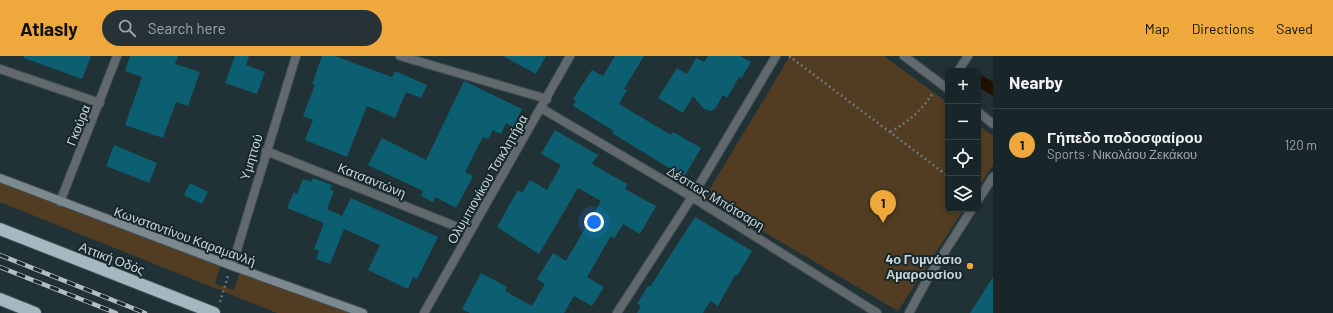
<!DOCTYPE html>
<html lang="en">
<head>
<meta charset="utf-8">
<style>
	:root { --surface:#192629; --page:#263235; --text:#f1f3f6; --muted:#9fa5a8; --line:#374346; --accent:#eea83c }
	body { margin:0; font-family:Barlow,sans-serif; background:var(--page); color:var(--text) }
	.controls { position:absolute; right:12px; top:12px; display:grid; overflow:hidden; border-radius:6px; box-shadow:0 2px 6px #0003 }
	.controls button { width:36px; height:36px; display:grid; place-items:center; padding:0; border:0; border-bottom:1px solid var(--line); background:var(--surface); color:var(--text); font:20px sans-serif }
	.you { position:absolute; left:594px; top:166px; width:14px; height:14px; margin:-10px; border:3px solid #fff; border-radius:50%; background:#1a73e8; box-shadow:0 0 0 6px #1a73e833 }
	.badge { display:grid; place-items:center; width:26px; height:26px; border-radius:50%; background:var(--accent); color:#111; font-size:13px; font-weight:700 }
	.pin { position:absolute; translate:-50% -33px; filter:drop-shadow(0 1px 2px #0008) }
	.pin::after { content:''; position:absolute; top:21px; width:14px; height:12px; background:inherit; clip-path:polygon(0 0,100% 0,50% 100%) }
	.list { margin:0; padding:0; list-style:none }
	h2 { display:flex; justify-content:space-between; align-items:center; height:52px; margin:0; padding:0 16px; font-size:17px }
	h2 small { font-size:13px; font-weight:400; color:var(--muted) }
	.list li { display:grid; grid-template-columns:26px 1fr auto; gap:12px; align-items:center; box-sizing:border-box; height:72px; padding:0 16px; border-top:1px solid var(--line) }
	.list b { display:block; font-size:15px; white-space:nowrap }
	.list p { margin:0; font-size:13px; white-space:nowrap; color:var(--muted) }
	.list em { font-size:13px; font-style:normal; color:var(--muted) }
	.icon { flex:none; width:22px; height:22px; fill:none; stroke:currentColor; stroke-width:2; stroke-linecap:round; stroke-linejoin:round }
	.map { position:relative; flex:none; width:993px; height:257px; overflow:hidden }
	header { display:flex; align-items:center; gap:24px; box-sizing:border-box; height:56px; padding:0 20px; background:var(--accent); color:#111 }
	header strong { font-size:19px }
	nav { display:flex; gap:22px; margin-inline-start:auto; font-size:14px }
	.search { width:280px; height:36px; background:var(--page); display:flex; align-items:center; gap:10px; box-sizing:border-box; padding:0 14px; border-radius:22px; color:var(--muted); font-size:15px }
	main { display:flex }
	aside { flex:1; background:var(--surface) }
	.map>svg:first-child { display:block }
	.green { fill:#523d22 }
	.water { fill:#211100 }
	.building { fill:#0b5f71 }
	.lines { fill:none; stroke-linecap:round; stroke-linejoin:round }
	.street-casing { stroke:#3f4f54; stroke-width:10 }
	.secondary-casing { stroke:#3f4f54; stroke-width:10 }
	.highway-casing { stroke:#3f4f54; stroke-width:14 }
	.path { stroke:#68777b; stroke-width:2.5; stroke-dasharray:2 3; stroke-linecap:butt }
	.street { stroke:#61696c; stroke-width:8 }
	.secondary { stroke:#7c898e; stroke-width:8 }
	.highway { stroke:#a4b9bf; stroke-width:12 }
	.rail-casing { stroke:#b2bec1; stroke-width:4.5 }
	.rail { stroke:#17282d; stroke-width:3; stroke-dasharray:9; stroke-linecap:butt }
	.poi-dot { fill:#eea83c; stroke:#17282d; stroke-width:1.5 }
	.labels { text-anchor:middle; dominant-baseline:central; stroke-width:4; stroke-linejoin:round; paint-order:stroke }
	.street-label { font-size:13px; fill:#cad5d8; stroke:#17282d }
	.poi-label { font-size:13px; font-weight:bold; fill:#cad5d8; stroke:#17282d; text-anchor:end }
</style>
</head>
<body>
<header>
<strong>Atlasly</strong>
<div class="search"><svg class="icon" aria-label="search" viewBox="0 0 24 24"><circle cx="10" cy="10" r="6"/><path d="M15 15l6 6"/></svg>Search here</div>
<nav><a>Map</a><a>Directions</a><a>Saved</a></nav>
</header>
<main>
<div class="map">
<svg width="993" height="257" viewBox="0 0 993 257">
	<rect width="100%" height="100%" fill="#213237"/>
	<g class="green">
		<path d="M 790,0 L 884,0 L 948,47 L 948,153 L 964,153 L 898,255 L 705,141 Z"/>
		<path d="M 978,69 L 993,80 L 993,109 L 978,132 Z"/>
		<path d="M 0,125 L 221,208 L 215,228 L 234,234 L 240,216 L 353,257 L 277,257 L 0,146 Z"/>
	</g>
	<path class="water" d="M 978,17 L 993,26 L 993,40 L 978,31 Z"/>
	<g class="building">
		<path d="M 24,0 L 91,0 L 82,23 L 24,2 Z"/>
		<path d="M 130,0 L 178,0 L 175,8 L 200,16 L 188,50 L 176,46 L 163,82 L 125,69 L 142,21 L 125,15 Z"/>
		<path d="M 235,0 L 249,0 L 246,9 L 265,16 L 257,38 L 225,27 Z"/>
		<path d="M 322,0 L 335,0 L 392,21 L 395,15 L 427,29 L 421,42 L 406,36 L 395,62 L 367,50 L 347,101 L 305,84 L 313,64 L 303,60 L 315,29 L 312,28 Z"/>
		<path d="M 503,0 L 546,0 L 536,18 Z"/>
		<path d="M 615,0 L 644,0 L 624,33 L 627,34 L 619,48 L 671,79 L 673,76 L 701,92 L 684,121 L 612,77 L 614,75 L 573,50 L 576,45 L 573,43 L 592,14 L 603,20 Z"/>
		<path d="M 708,0 L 740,0 L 751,6 L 741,23 L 739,21 L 727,42 L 723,39 L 715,53 L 710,55 L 704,53 L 693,40 L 683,57 L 658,42 L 677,12 L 687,18 L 696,2 L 704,6 Z"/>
		<path d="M 464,25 L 522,53 L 513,71 L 506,67 L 501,78 L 493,74 L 488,83 L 483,81 L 465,116 L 473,120 L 456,152 L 435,141 L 433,146 L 421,140 L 423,135 L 368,109 L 382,82 L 426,104 Z"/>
		<path d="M 555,74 L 598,99 L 592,108 L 627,128 L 625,133 L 656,150 L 640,178 L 623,168 L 614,183 L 611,180 L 587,221 L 604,231 L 592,250 L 574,240 L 564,257 L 470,257 L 462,253 L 481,217 L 507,231 L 505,235 L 532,250 L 545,228 L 537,223 L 553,197 L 566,205 L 601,145 L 578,132 L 539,198 L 497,171 L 518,134 L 522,137 L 530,124 L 547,134 L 561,109 L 541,98 Z"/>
		<path d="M 114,89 L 157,107 L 149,127 L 106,110 Z"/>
		<path d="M 313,122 L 332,129 L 330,133 L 334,135 L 327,153 L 342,160 L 351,142 L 438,181 L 417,223 L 413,221 L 408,233 L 368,214 L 380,189 L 344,173 L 330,208 L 316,203 L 319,195 L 314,193 L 324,167 L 287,152 L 294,136 L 297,138 L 303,123 L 311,126 Z"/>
		<path d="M 190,127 L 208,136 L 202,148 L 184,139 Z"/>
		<path d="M 695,161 L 752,195 L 737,220 L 735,219 L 718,250 L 710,245 L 703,257 L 637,257 L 641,250 L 637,248 L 648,230 L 650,231 Z"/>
		<path d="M 993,221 L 993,257 L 970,257 Z"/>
	</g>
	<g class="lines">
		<g class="street-casing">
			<g id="street">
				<path d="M 400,0 L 547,43"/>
				<path d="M 904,0 L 948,33"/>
				<path d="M 0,13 L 100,47"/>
				<path d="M 958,15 L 968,0"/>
				<path d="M 541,52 L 692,141 L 877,257"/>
				<path d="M 978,56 L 993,68"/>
				<path d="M 266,95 L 470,176"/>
				<path d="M 978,144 L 993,121"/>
				<path d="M 60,146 L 117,0"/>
				<path d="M 232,210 L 296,0"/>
				<path d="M 424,257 L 570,0"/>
				<path d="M 617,257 L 692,141 L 776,0"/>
				<path d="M 909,257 L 928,222 L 972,153"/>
			</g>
		</g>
		<g class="secondary-casing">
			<path id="secondary" d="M 0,122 L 232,210 L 363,257"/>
		</g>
		<g class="highway-casing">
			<g id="highway">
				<path d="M 0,173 L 214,257"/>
				<path d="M 0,243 L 35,257"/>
			</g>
		</g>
		<g class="path">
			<path d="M 789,0 L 948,120"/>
			<path d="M 890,76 C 909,65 920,56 933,37"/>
			<path d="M 220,246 L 228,220"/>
		</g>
		<use href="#street" class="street"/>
		<use href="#secondary" class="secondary"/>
		<use href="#highway" class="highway"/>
		<g class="rail-casing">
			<g id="rail">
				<path d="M 0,199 L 145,257"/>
				<path d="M 0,211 L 116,257"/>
			</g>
		</g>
		<use href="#rail" class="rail"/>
	</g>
	<circle class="poi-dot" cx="970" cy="210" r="4"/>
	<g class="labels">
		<g class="street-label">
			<text transform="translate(78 69) rotate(-68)">Γκούρα</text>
			<text transform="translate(251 101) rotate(-73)">Υμηττού</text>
			<text transform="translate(487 123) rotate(-60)">Ολυμπιονίκου Τσικλητήρα</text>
			<text transform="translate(372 124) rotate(22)">Κατσαντώνη</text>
			<text transform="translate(716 142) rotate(31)">Δέσπως Μπότσαρη</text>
			<text transform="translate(185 180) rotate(20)">Κωνσταντίνου Καραμανλή</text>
			<text transform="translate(112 202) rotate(21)">Αττική Οδός</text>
		</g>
		<g class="poi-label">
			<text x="962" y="203">4ο Γυμνάσιο<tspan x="962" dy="15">Αμαρουσίου</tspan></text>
		</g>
	</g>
</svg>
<div class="controls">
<button>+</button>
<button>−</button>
<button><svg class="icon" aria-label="locate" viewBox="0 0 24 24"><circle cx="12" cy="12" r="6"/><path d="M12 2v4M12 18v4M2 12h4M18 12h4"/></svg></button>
<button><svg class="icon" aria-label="layers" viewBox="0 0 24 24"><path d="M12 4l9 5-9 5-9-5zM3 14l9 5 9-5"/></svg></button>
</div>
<div class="you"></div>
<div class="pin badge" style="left:883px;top:167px">1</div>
</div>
<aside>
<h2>Nearby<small></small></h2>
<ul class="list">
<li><span class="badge">1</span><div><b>Γήπεδο ποδοσφαίρου</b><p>Sports · Νικολάου Ζεκάκου</p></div><em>120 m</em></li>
</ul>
</aside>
</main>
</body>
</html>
